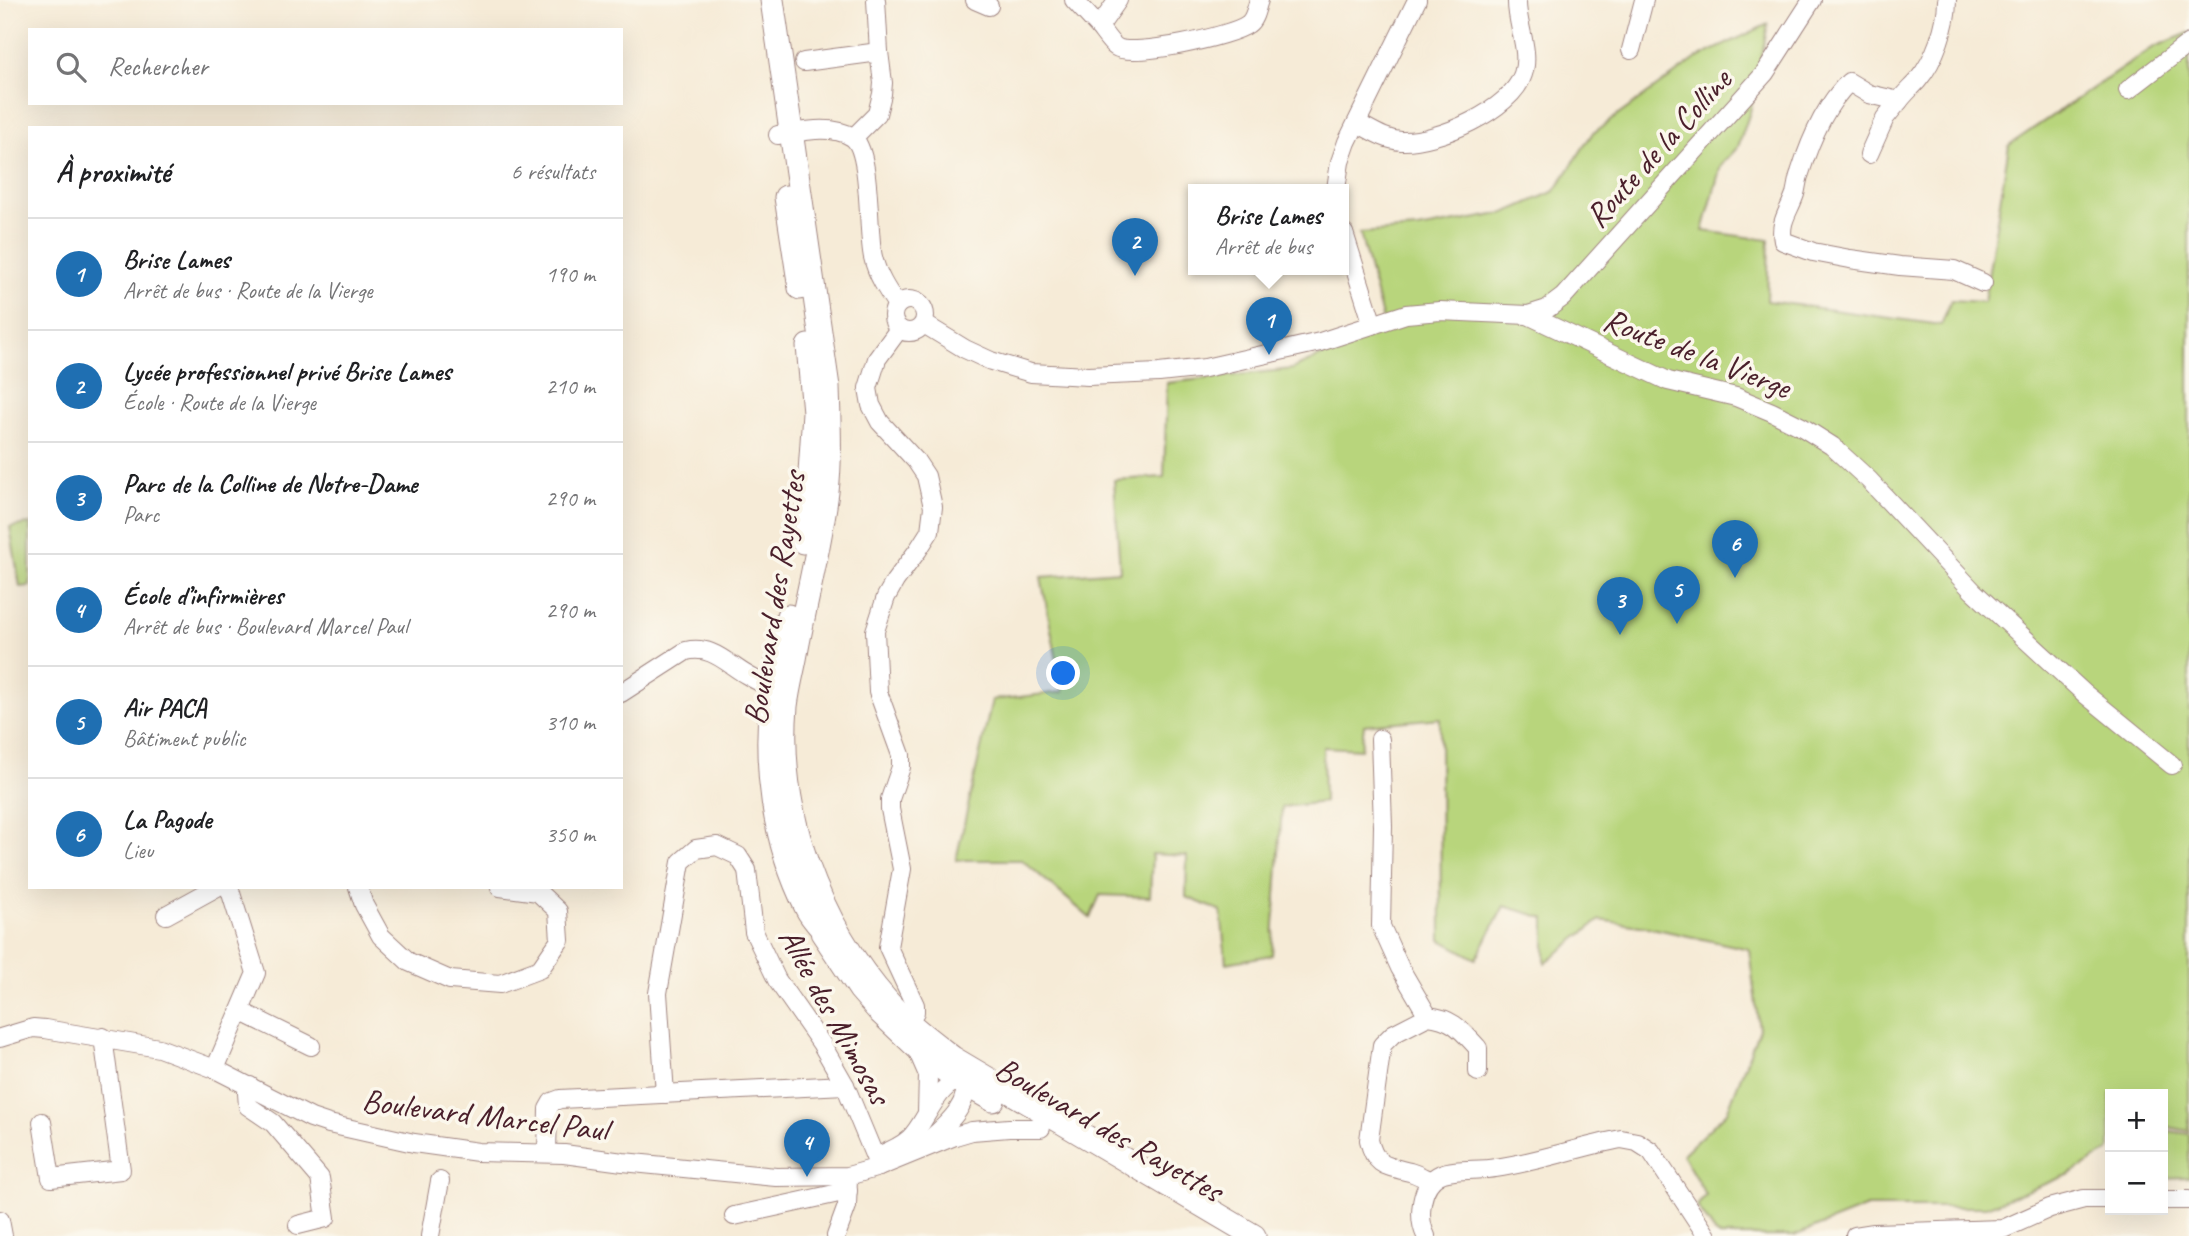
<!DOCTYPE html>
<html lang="fr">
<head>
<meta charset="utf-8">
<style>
	:root { --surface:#fff; --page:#f2f2f2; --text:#202124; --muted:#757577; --line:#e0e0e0; --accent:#1f6fb2 }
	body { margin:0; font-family:Caveat,sans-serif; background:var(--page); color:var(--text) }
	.controls { position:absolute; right:21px; bottom:21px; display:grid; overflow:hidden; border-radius:0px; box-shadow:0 7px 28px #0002 }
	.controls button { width:63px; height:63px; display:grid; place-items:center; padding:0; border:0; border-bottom:2px solid var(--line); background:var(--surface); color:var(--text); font:35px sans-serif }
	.you { position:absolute; left:1064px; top:674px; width:24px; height:24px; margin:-18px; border:5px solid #fff; border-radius:50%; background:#1a73e8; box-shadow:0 0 0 10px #1a73e833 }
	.badge { display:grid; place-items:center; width:46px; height:46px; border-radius:50%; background:var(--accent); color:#fff; font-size:23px; font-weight:700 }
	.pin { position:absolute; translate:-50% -58px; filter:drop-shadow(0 2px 4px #0008) }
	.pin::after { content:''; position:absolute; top:37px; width:24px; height:21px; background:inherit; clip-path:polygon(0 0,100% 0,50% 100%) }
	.popup { position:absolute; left:1188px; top:184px; width:161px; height:91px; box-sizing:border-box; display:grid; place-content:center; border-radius:0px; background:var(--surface); filter:drop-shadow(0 2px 5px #0005); font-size:23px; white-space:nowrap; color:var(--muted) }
	.popup b { font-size:26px; color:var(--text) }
	.popup::after { content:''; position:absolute; left:50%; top:100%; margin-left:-14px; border:14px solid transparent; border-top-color:var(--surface) }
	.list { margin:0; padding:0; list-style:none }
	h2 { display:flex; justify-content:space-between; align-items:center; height:91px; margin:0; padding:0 28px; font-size:30px }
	h2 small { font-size:23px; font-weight:400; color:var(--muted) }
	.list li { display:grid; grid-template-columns:46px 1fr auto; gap:21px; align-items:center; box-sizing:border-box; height:112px; padding:0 28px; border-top:2px solid var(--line) }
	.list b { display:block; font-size:26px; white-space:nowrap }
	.list p { margin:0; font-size:23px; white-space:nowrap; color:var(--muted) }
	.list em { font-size:23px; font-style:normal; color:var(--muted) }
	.icon { flex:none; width:38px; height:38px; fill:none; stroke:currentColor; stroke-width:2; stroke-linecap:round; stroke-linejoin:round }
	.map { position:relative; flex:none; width:2189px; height:1236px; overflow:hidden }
	.search { position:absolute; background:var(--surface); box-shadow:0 7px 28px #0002; left:28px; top:28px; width:595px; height:77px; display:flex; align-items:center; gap:18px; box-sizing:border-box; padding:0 24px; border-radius:0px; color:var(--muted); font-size:26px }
	.panel { position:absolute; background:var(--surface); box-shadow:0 7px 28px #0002; left:28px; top:126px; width:595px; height:763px; border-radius:0px }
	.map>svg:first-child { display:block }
	.green { fill:#b8d57c; stroke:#817a54; stroke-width:2 }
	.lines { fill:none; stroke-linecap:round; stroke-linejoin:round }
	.minor-casing { stroke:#a08581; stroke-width:20 }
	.major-casing { stroke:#a08581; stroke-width:25 }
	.minor { stroke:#fff; stroke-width:18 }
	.major { stroke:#fff; stroke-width:23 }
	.labels { text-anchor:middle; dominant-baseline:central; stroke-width:7; stroke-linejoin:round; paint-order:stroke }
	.street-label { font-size:33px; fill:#4a1f2b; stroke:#fbf7ec }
</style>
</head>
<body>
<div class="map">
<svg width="2189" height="1236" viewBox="0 0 2189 1236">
	<rect width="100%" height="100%" fill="#fbf7ec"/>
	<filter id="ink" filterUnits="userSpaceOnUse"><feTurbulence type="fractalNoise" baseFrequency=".0143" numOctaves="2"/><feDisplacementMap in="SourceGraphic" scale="14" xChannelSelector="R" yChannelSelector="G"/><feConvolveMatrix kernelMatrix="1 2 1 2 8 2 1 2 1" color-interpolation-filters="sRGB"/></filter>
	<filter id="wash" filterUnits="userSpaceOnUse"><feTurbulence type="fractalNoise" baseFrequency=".00686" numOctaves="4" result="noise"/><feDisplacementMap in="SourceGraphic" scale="28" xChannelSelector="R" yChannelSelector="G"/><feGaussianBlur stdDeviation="1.57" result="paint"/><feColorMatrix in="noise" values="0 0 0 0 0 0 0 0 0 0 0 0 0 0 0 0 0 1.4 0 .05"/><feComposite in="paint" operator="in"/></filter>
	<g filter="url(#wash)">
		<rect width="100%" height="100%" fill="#f6ebd7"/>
		<g class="green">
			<path d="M 1768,24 L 1750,112 L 1738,147 L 1721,165 L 1703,231 L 1769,240 L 1767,301 L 1941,325 L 1951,300 L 1984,302 L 2009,145 L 2154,47 L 2189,33 L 2189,1131 L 2163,1126 L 2163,1094 L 2110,1094 L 2110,1150 L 2068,1175 L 1986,1207 L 1867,1207 L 1794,1236 L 1720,1236 L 1716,1234 L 1697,1206 L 1706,1195 L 1682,1155 L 1727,1112 L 1759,1029 L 1749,949 L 1647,927 L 1600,920 L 1545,963 L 1545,918 L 1504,906 L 1476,959 L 1441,940 L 1440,718 L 1364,725 L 1361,749 L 1323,747 L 1324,802 L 1282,807 L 1272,955 L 1226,963 L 1221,911 L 1186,897 L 1187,856 L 1152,854 L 1150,897 L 1100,895 L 1090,918 L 1022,860 L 956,860 L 992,700 L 1063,692 L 1041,577 L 1120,571 L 1114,480 L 1164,477 L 1167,383 L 1292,369 L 1385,328 L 1360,233 L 1418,229 L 1505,213 L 1555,191 L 1592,134 L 1697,58 Z"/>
			<path d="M 30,524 L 30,586 L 20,587 L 10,527 Z"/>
			<path d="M 2163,1130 L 2189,1134 L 2189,1177 L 2163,1178 Z"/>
		</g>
	</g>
	<g filter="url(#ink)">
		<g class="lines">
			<g class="minor-casing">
				<g id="minor">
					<path d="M 975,0 L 989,6"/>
					<path d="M 1074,0 L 1099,27 L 1118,0"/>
					<path d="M 1947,0 C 1947,25 1935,60 1918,80 C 1912,87 1905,93 1899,101 L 1869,94 L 1849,82 C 1825,105 1810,141 1800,173 C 1797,180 1797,187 1795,194 C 1789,212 1779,221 1783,241 L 1813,252 L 1850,259 L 1900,266 L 1954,270 L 1983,283"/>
					<path d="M 1099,27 C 1104,33 1110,43 1116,47 C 1132,58 1233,36 1248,24 C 1255,19 1256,8 1259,0"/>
					<path d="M 1631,50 L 1644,0"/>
					<path d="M 804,62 L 879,52"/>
					<path d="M 2128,90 L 2189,43"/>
					<path d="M 1357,123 C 1371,130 1385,140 1401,141 C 1436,143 1512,110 1523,74 C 1531,51 1516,24 1517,0"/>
					<path d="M 778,135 C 800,132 832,124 852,137 C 872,150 867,233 873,257 C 877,275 887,290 897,305"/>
					<path d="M 854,137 L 877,114 L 882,94 L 883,83 L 879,52 L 876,0"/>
					<path d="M 1869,154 L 1885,118 L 1899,101"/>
					<path d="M 1336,189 L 1340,162 L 1347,142 L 1417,0"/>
					<path d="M 1344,233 L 1373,325"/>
					<circle cx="909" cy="316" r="16"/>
					<path d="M 1528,315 L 1547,309 L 1563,297 L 1765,73 L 1812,0"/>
					<path d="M 924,324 L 965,349 L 991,361 L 1031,373 L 1088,376 L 1159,373 L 1205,368 L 1320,342 L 1406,314 L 1440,311 L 1528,315 L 1668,381 L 1736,397 L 1772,412 L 1802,427 L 1832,446 L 1869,480 L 1973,591 L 2085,694 L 2172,765"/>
					<path d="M 899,329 L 877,359 L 868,388 L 871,405 L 880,422 L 916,461 L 926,476 L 933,507 L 930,531 L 918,550 L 895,581 L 886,597 L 875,631 L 878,692 L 901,755 L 901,767 L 890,799 L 890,809 L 902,869 L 888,947 L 915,1005 L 915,1012 L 908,1021"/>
					<path d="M 621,693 L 686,651 C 712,645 726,663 747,675 C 758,682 770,687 783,691"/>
					<path d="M 1380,739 L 1383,826 L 1381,926 L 1400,968 L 1428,1016 L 1393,1034 L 1382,1045 L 1369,1140 C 1375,1167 1387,1166 1410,1172 C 1417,1174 1424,1178 1431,1181"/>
					<path d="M 358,887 L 364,905 L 381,936 L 409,962 L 450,980 L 500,984 L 540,969 L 560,940 L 558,911 L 538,892 L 500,887"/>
					<path d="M 166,915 L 217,887"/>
					<path d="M 820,934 L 858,991 L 878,1014 L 918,1052 L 928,1075 L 927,1113"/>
					<path d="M 240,1011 L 311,1046"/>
					<path d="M 1428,1016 C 1454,1019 1461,1030 1478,1048 L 1478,1072"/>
					<path d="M 0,1038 L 33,1028 L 45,1029 L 159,1048 L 215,1069 L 311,1118 L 329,1124 L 414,1143 L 478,1152 L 564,1154 L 623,1162 L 776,1177 L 848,1176 L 879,1167 L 955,1136 L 972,1131 L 1009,1128 L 1041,1128"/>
					<path d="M 215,1069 L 256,973 L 229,887"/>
					<path d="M 250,1086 L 247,1093 L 248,1106 L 273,1123 L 320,1178 L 326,1218 L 298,1225"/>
					<path d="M 665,1094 L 658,993 L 681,862 L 696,849 L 717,846 L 738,856 L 747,870 L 754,932 L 777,980 L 821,1043 L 845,1085 L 879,1167"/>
					<path d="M 42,1122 L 51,1178 L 121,1170 L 103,1037"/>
					<path d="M 926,1143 C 946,1125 972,1105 965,1075"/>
					<path d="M 547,1153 L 548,1109 L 552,1102 L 560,1099 L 845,1085"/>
					<path d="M 880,1155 C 890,1151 901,1146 909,1139 C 928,1122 937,1077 968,1080"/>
					<path d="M 2163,1200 L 2189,1200"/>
					<path d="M 734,1216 L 848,1191"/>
					<path d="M 0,1220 L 3,1236"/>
					<path d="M 430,1236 L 440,1181"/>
					<path d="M 836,1236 L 847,1206 L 848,1179"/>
					<path d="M 1426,1236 C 1417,1218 1420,1183 1441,1174 C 1454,1168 1480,1171 1495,1168 C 1538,1162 1578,1147 1621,1139 L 1637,1142 L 1651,1151 L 1707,1236"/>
					<path d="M 1855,1236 L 1874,1233 L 2003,1229 L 2050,1208 L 2084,1199 L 2110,1199"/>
				</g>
			</g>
			<g class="major-casing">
				<g id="major">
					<path d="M 772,0 L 828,387 C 829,422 831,458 827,492 C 820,548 805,603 795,659 C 792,674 788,690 786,706 C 777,813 818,923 889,1003 C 908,1024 931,1041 953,1058 L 1254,1236"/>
					<path d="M 786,197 L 800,288"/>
					<path d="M 803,542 L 807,518 L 814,412 L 808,346"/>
					<path d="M 788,616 C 782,641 775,665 772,690 C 763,765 773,842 807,909 C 813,921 825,931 833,943"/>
					<path d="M 930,1057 C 948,1076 970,1087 993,1100"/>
				</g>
			</g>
			<use href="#minor" class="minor"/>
			<use href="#major" class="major"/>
		</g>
	</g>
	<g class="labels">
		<g class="street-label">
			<text transform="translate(1658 148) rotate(-48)">Route de la Colline</text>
			<text transform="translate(1697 353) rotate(21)">Route de la Vierge</text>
			<text transform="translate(774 598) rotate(-81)">Boulevard des Rayettes</text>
			<text transform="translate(835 1016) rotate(61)">Allée des Mimosas</text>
			<text transform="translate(485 1115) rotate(7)">Boulevard Marcel Paul</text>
			<text transform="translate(1109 1129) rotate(30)">Boulevard des Rayettes</text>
		</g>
	</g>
</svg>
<div class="controls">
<button>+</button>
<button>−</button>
</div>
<div class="you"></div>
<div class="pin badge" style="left:1269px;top:355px">1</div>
<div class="popup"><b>Brise Lames</b>Arrêt de bus</div>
<div class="pin badge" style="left:1135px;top:276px">2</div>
<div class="pin badge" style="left:1620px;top:635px">3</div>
<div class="pin badge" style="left:807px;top:1177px">4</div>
<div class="pin badge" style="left:1677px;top:624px">5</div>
<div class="pin badge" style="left:1735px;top:578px">6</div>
<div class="search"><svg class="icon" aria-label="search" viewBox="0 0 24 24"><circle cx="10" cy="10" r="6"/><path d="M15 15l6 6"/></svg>Rechercher</div>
<section class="panel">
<h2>À proximité<small>6 résultats</small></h2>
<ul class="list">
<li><span class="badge">1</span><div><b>Brise Lames</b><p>Arrêt de bus · Route de la Vierge</p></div><em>190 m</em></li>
<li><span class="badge">2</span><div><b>Lycée professionnel privé Brise Lames</b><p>École · Route de la Vierge</p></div><em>210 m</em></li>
<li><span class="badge">3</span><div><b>Parc de la Colline de Notre-Dame</b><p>Parc</p></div><em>290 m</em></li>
<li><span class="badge">4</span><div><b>École d’infirmières</b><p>Arrêt de bus · Boulevard Marcel Paul</p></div><em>290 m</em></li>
<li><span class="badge">5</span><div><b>Air PACA</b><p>Bâtiment public</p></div><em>310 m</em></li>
<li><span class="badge">6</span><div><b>La Pagode</b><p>Lieu</p></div><em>350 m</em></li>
</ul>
</section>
</div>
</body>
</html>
